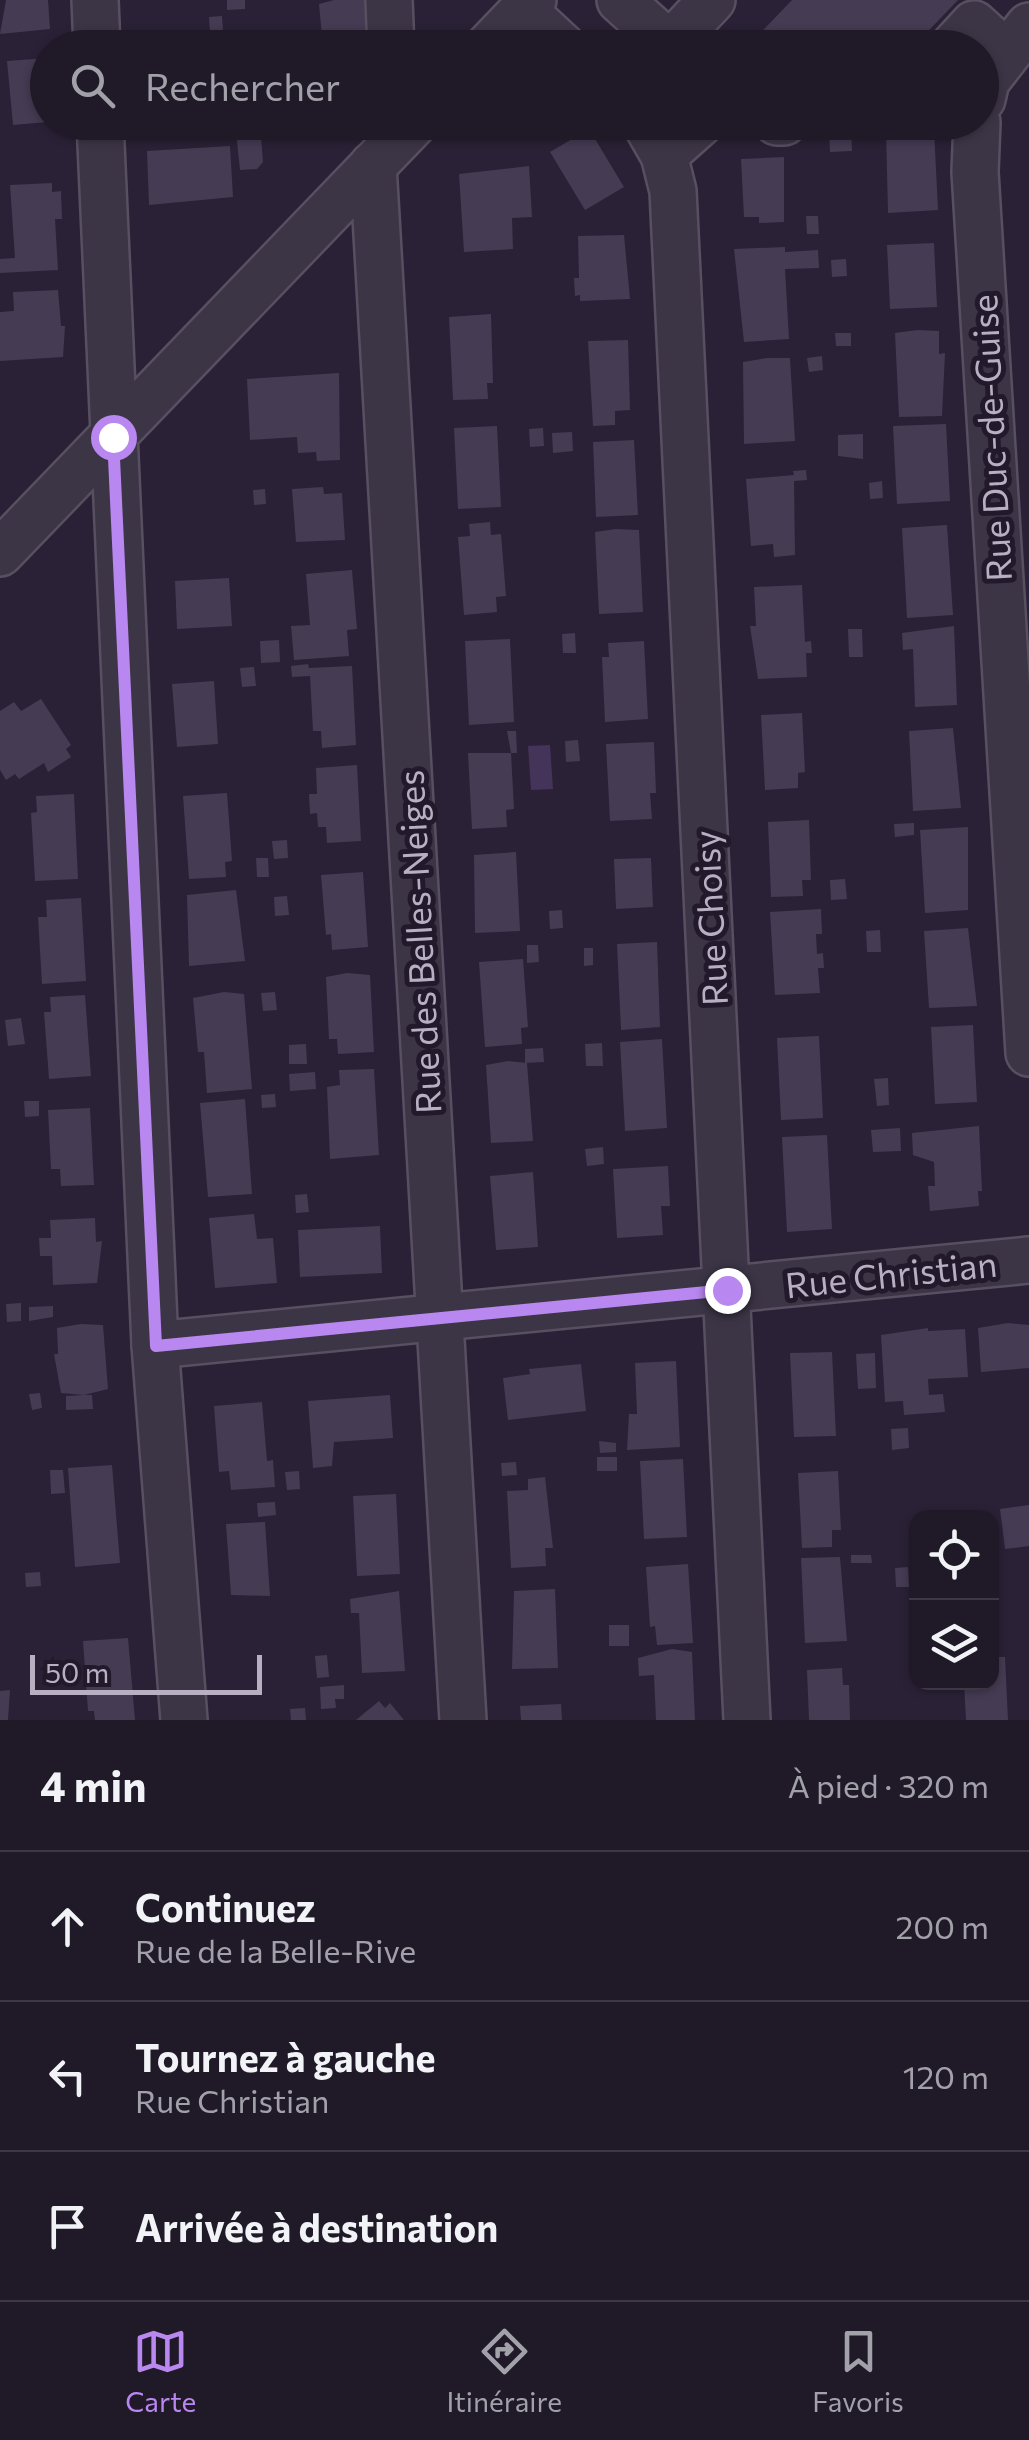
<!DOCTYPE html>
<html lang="fr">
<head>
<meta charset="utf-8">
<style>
	:root { --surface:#201928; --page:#282230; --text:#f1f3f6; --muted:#a2a0a8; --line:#3d3845; --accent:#b887f0 }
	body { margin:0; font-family:Commissioner,sans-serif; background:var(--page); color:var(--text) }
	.controls { position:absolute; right:30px; bottom:30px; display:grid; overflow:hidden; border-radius:20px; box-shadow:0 2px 8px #0004 }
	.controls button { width:90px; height:90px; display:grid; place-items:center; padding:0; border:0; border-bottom:2px solid var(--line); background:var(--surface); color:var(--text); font:50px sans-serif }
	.scale { position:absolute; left:30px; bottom:25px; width:232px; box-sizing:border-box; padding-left:10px; border:5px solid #b8afc3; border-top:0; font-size:28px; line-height:35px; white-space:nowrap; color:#b8afc3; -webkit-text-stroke:8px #221a2b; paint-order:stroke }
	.stop { position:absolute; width:30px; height:30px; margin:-22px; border:8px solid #b887f0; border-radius:50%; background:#fff }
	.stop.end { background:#b887f0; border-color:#fff; box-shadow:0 2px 10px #0008 }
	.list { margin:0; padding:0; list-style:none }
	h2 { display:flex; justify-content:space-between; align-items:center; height:130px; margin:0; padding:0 40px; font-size:42px }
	h2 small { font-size:32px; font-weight:400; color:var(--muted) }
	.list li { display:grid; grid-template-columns:65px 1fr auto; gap:30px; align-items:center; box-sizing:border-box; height:150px; padding:0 40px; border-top:2px solid var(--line) }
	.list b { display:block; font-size:38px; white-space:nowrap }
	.list p { margin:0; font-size:32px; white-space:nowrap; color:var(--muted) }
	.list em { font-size:32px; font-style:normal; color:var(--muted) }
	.icon { flex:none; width:55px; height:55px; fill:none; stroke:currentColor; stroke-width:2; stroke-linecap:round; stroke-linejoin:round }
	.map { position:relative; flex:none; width:1029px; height:1720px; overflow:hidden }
	.search { position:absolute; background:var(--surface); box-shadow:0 2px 8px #0004; left:30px; right:30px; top:30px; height:110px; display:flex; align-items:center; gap:25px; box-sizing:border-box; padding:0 35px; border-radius:55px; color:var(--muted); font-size:38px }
	.sheet { height:580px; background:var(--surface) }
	nav { display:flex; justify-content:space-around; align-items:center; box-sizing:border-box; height:140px; border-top:2px solid var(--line); background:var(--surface); font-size:28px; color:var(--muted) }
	nav a { display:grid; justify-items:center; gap:5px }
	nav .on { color:var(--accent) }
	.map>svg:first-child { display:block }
	.water { fill:#44345a }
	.building { fill:#453b53 }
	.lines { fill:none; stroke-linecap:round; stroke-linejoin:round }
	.minor-casing { stroke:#584f61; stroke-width:50 }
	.minor { stroke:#3c3546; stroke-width:45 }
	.route { stroke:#b887f0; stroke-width:12 }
	.labels { text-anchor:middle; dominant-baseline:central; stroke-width:10; stroke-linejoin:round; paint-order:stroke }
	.street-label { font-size:35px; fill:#b8afc3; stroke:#221a2b }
</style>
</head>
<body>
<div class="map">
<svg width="1029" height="1720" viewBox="0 0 1029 1720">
	<rect width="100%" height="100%" fill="#2a2136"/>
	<path class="water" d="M 550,745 L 553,789 L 531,790 L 528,746 Z"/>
	<g class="building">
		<path d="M 6,0 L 48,0 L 50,29 L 0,34 Z"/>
		<path d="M 227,0 L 245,0 L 245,9 L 227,10 Z"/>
		<path d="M 334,0 L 369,0 L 374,48 L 323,48 L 319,4 Z"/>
		<path d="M 792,0 L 958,0 L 912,48 L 746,48 Z"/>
		<path d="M 222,16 L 223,31 L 210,32 L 209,17 Z"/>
		<path d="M 48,58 L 48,122 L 13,125 L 7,61 Z"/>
		<path d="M 235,122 L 300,122 L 301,128 L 261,136 L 263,162 L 257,169 L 240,170 Z"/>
		<path d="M 589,129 L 624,187 L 585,210 L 550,152 Z"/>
		<path d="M 886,129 L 934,129 L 938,210 L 888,213 Z"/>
		<path d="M 851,131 L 852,151 L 830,152 L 829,132 Z"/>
		<path d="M 230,146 L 233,197 L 149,205 L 147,151 Z"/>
		<path d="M 784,157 L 784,222 L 759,223 L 759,217 L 744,217 L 741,159 Z"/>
		<path d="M 529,166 L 532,217 L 512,218 L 513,249 L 464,252 L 459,174 Z"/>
		<path d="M 52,183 L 52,192 L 61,191 L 62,219 L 55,219 L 58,270 L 0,273 L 0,259 L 15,258 L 10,185 Z"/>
		<path d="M 806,216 L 818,216 L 819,234 L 807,234 Z"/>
		<path d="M 624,235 L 630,299 L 580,301 L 580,295 L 575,296 L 574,278 L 579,278 L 578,236 Z"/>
		<path d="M 934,243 L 937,307 L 890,309 L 887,245 Z"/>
		<path d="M 785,247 L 785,252 L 818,250 L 819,268 L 785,269 L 789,339 L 744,342 L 734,249 Z"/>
		<path d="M 846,259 L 847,276 L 832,277 L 831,260 Z"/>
		<path d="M 58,290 L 61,326 L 65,326 L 63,357 L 0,361 L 0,312 L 14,311 L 13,292 Z"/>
		<path d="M 491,314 L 493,383 L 487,383 L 488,399 L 453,400 L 449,317 Z"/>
		<path d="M 917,330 L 939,331 L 939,354 L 945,353 L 942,416 L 899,417 L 895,333 Z"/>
		<path d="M 835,333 L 851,333 L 851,346 L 836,346 Z"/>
		<path d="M 628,340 L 630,410 L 615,411 L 615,425 L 593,426 L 588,341 Z"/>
		<path d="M 822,356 L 823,370 L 809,372 L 807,358 Z"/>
		<path d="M 767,358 L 790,358 L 795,441 L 744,444 L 743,362 Z"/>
		<path d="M 339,373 L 340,460 L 317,461 L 316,452 L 298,453 L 297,437 L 250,440 L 247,379 Z"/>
		<path d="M 946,424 L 950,501 L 897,504 L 893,426 Z"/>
		<path d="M 497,426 L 501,507 L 458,509 L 454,428 Z"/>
		<path d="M 543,428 L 544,446 L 530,447 L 529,429 Z"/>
		<path d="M 572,432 L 573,451 L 553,453 L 552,433 Z"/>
		<path d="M 863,434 L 863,459 L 838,456 L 838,435 Z"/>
		<path d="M 634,440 L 638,515 L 596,517 L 593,442 Z"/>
		<path d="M 806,470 L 807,480 L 794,481 L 795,555 L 774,557 L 773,544 L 751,546 L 746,479 L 794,475 L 793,471 Z"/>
		<path d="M 882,481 L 883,498 L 870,499 L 869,483 Z"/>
		<path d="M 323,487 L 324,494 L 342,493 L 345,540 L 296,542 L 292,489 Z"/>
		<path d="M 265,489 L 266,504 L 254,505 L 253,490 Z"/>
		<path d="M 490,522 L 491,535 L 501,534 L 506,596 L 496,597 L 497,612 L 464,615 L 458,537 L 470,536 L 469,524 Z"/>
		<path d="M 947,525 L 953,615 L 907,618 L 902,528 Z"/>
		<path d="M 616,529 L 639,530 L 643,612 L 599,614 L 595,532 Z"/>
		<path d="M 352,570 L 357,629 L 347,630 L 349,656 L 294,660 L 291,626 L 310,625 L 306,574 Z"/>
		<path d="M 229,578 L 232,626 L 177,629 L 175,581 Z"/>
		<path d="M 802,585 L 805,642 L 811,641 L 812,653 L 806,653 L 807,677 L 758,679 L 750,626 L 756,626 L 754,587 Z"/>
		<path d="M 954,626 L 957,705 L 915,707 L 913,649 L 903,650 L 902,633 Z"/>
		<path d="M 848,629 L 862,629 L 863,657 L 849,657 Z"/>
		<path d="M 575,633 L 576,653 L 563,653 L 562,634 Z"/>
		<path d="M 510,639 L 514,722 L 469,725 L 465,641 Z"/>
		<path d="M 279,640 L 280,662 L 261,663 L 260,641 Z"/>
		<path d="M 644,641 L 648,719 L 605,722 L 602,657 L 609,657 L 608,643 Z"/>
		<path d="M 308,664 L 309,668 L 352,666 L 356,745 L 322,748 L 321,731 L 313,731 L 310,676 L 292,677 L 291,666 Z"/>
		<path d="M 254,667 L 256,686 L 242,687 L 240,668 Z"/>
		<path d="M 214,681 L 218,744 L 177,747 L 172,684 Z"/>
		<path d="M 41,699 L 71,745 L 66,749 L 71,757 L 48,772 L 44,763 L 19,779 L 15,774 L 6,780 L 0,770 L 0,711 L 14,702 L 21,711 Z"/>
		<path d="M 802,713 L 805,772 L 798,773 L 798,788 L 765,790 L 761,715 Z"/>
		<path d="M 953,728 L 961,808 L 913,811 L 909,731 Z"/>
		<path d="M 507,731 L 516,731 L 517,753 L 511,753 L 514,809 L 506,810 L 507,827 L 472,829 L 468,753 L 511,753 Z"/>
		<path d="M 578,740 L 580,761 L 566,762 L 565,741 Z"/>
		<path d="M 654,742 L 656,793 L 650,793 L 652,819 L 610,821 L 606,744 Z"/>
		<path d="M 357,765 L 361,841 L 327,843 L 326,827 L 318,827 L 317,813 L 310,814 L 309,794 L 317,794 L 316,768 Z"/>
		<path d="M 227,793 L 232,861 L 225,862 L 226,877 L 189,879 L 183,796 Z"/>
		<path d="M 74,794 L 78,879 L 35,881 L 31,813 L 37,812 L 36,796 Z"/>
		<path d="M 809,820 L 811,880 L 802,880 L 803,896 L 771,897 L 768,822 Z"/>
		<path d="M 914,823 L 914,835 L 895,837 L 894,824 Z"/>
		<path d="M 968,827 L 968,910 L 925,913 L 920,830 Z"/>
		<path d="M 287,840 L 288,858 L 274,859 L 272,841 Z"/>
		<path d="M 516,852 L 520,931 L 475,933 L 474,855 Z"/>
		<path d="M 256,858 L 268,858 L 269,877 L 257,877 Z"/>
		<path d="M 651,858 L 653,907 L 616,909 L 614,859 Z"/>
		<path d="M 363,872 L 368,947 L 332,950 L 331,934 L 326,935 L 321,875 Z"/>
		<path d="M 845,879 L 847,899 L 831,900 L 830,880 Z"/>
		<path d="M 236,890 L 245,961 L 189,966 L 187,895 Z"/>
		<path d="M 287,896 L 289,915 L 275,916 L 274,897 Z"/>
		<path d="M 81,898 L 86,981 L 42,984 L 38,917 L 47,917 L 46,900 Z"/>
		<path d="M 821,909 L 822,934 L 816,934 L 817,954 L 823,953 L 824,968 L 818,968 L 820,993 L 775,995 L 770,912 Z"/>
		<path d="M 562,910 L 563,928 L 550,929 L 549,911 Z"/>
		<path d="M 968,928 L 977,1006 L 929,1008 L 924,931 Z"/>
		<path d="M 880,930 L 881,952 L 867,952 L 866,931 Z"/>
		<path d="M 657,942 L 660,1027 L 621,1030 L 617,944 Z"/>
		<path d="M 527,945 L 538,945 L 539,962 L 527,963 Z"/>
		<path d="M 584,948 L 593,948 L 593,965 L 584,966 Z"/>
		<path d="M 523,959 L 528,1027 L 521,1028 L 522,1044 L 485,1047 L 479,962 Z"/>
		<path d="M 347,973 L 370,975 L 374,1052 L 338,1054 L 337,1039 L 329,1039 L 326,977 Z"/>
		<path d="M 224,992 L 244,994 L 252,1089 L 207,1093 L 204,1052 L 198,1052 L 193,998 Z"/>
		<path d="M 275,992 L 277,1010 L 263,1011 L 261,993 Z"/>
		<path d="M 85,995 L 91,1076 L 49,1079 L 44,1012 L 51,1012 L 50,997 Z"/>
		<path d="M 21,1018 L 25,1044 L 8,1046 L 5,1020 Z"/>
		<path d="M 973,1025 L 977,1102 L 935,1104 L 931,1027 Z"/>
		<path d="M 819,1036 L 823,1118 L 781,1120 L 777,1038 Z"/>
		<path d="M 662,1039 L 667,1128 L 625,1131 L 620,1042 Z"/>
		<path d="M 602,1043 L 603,1066 L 586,1066 L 585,1044 Z"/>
		<path d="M 306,1044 L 307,1064 L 289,1064 L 289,1045 Z"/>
		<path d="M 543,1048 L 544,1062 L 525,1063 L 525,1049 Z"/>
		<path d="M 508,1061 L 527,1063 L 533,1141 L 491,1143 L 486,1065 Z"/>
		<path d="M 374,1069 L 379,1155 L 330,1159 L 327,1087 L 340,1085 L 339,1070 Z"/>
		<path d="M 315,1072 L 316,1089 L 290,1091 L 289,1074 Z"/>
		<path d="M 888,1078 L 889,1105 L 877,1106 L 874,1079 Z"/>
		<path d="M 275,1094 L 276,1107 L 262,1108 L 261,1095 Z"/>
		<path d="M 245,1099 L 252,1194 L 208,1197 L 200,1103 Z"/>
		<path d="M 24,1101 L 39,1101 L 39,1116 L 25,1117 Z"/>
		<path d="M 90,1108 L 94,1185 L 61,1186 L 60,1169 L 51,1169 L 48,1110 Z"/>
		<path d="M 979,1126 L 982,1191 L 978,1191 L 979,1206 L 930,1211 L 928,1186 L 935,1186 L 934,1162 L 913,1155 L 912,1133 Z"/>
		<path d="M 900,1128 L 901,1151 L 873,1152 L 871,1130 Z"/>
		<path d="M 827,1135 L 832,1229 L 787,1232 L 782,1137 Z"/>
		<path d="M 603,1147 L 604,1164 L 587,1166 L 585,1149 Z"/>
		<path d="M 668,1166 L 670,1206 L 661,1206 L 663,1235 L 617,1238 L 613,1169 Z"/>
		<path d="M 533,1172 L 538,1247 L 496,1250 L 490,1176 Z"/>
		<path d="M 307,1194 L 309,1212 L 296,1213 L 295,1195 Z"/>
		<path d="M 254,1214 L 257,1239 L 273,1238 L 277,1283 L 215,1288 L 209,1218 Z"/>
		<path d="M 95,1218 L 96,1242 L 102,1241 L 97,1283 L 53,1285 L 52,1256 L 40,1256 L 39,1238 L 51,1238 L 50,1220 Z"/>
		<path d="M 380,1226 L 382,1273 L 300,1277 L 298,1230 Z"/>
		<path d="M 21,1303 L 21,1321 L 7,1322 L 6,1304 Z"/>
		<path d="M 53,1306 L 53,1317 L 29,1321 L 29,1307 Z"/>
		<path d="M 1008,1323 L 1029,1325 L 1029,1368 L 981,1372 L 978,1328 Z"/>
		<path d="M 81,1324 L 103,1325 L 108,1389 L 84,1395 L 92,1395 L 93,1409 L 66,1410 L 66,1396 L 84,1395 L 61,1393 L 54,1354 L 58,1354 L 57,1328 Z"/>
		<path d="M 928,1328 L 928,1331 L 965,1329 L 968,1377 L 928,1379 L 929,1395 L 943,1394 L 945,1412 L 904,1415 L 903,1401 L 885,1402 L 881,1335 Z"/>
		<path d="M 832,1352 L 836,1436 L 794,1437 L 790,1353 Z"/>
		<path d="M 875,1353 L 876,1388 L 858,1389 L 856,1354 Z"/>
		<path d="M 676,1361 L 680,1447 L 627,1450 L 629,1414 L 637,1414 L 635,1363 Z"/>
		<path d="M 581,1364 L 586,1411 L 508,1420 L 503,1378 L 530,1374 L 529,1369 Z"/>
		<path d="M 40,1393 L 42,1408 L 32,1410 L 29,1394 Z"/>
		<path d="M 390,1395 L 393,1438 L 334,1442 L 332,1466 L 313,1468 L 308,1401 Z"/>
		<path d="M 262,1402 L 267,1461 L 273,1460 L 275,1487 L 231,1490 L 229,1471 L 219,1472 L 214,1406 Z"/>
		<path d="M 908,1428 L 909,1448 L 892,1450 L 891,1429 Z"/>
		<path d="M 599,1441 L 616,1443 L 616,1452 L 600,1453 Z"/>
		<rect x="597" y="1457" width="20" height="14"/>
		<path d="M 683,1459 L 687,1537 L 644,1539 L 640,1461 Z"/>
		<path d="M 516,1462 L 517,1475 L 502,1476 L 501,1463 Z"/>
		<path d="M 112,1465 L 120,1563 L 75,1567 L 68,1468 Z"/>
		<path d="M 50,1470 L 63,1470 L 65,1493 L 51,1494 Z"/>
		<path d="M 299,1471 L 300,1489 L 287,1490 L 285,1472 Z"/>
		<path d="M 838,1471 L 841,1530 L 832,1530 L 832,1547 L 802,1548 L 798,1473 Z"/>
		<path d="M 545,1477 L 553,1548 L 545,1548 L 546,1566 L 511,1568 L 507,1491 L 528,1490 L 528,1479 Z"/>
		<path d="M 396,1494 L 400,1574 L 357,1576 L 353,1496 Z"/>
		<path d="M 275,1502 L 276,1515 L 258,1517 L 257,1503 Z"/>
		<path d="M 1029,1505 L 1029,1546 L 1005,1549 L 1000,1509 Z"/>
		<path d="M 265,1522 L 270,1596 L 231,1595 L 226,1524 Z"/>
		<path d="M 851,1555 L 871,1555 L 872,1563 L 851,1563 Z"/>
		<path d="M 840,1557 L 847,1641 L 805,1643 L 801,1558 Z"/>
		<path d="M 688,1564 L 693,1643 L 657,1645 L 655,1626 L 650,1627 L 646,1567 Z"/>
		<path d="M 908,1567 L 909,1587 L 896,1587 L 895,1568 Z"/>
		<path d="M 40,1572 L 41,1586 L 26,1587 L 25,1573 Z"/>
		<path d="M 555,1589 L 558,1668 L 512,1669 L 514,1591 Z"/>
		<path d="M 399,1591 L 405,1671 L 362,1673 L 359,1613 L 351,1613 L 350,1599 Z"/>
		<rect x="609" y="1625" width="20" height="21"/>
		<path d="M 128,1638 L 135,1720 L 95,1720 L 94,1711 L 88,1711 L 83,1641 Z"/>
		<path d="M 672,1649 L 692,1652 L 695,1720 L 656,1720 L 654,1675 L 639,1676 L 638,1658 Z"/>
		<path d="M 327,1655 L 329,1677 L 317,1678 L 315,1656 Z"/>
		<path d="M 992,1657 L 1005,1657 L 1008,1720 L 966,1720 L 964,1682 L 992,1682 Z"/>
		<path d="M 842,1668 L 843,1685 L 849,1685 L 850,1720 L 809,1720 L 807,1670 Z"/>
		<path d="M 344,1685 L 344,1699 L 335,1699 L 336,1708 L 321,1709 L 320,1687 Z"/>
		<path d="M 10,1690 L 8,1720 L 0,1720 L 0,1691 Z"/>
		<path d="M 379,1701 L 385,1708 L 390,1703 L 404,1720 L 356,1720 Z"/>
		<path d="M 561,1704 L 562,1720 L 521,1720 L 520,1706 Z"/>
		<path d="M 305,1708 L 306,1720 L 291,1720 L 290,1709 Z"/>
	</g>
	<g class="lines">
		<g class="minor-casing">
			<g id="minor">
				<path d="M 95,0 L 97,48"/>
				<path d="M 389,0 L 391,48"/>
				<path d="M 620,0 L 673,48"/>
				<path d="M 523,10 L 564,48"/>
				<path d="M 487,48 L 533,0"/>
				<path d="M 667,48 L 712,0"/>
				<path d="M 952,48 L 974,24 L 1006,53"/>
				<path d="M 982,99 L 986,81 L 1029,26"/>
				<path d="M 100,122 L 155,1345 L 184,1720"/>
				<path d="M 645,122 L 664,155 L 673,191 L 747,1720"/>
				<path d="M 777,122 L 784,122"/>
				<path d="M 977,122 L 975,172 L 1029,1053"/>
				<path d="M 664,155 L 701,122"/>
				<path d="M 373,165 L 463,1720"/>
				<path d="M 0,553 L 415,122"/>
				<path d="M 155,1345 L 1029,1260"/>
			</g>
		</g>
		<use href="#minor" class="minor"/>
	</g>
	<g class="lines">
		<path class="route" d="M 113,437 L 156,1346 L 727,1290"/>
	</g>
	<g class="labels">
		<g class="street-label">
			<text transform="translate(990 438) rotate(-93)">Rue Duc-de-Guise</text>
			<text transform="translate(709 918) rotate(-93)">Rue Choisy</text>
			<text transform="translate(418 942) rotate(-93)">Rue des Belles-Neiges</text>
			<text transform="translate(891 1273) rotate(-6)">Rue Christian</text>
		</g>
	</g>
</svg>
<div class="controls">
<button><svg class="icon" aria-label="locate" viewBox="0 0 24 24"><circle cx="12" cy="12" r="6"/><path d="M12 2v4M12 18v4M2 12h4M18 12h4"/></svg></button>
<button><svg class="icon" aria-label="layers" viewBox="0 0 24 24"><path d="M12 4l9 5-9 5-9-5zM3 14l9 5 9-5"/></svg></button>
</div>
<div class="scale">50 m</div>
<div class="stop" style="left:113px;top:437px"></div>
<div class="stop end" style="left:727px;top:1290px"></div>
<div class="search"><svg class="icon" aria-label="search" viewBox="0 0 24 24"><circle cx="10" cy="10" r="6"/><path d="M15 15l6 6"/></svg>Rechercher</div>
</div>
<section class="sheet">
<h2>4 min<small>À pied · 320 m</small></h2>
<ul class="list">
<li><svg class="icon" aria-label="ahead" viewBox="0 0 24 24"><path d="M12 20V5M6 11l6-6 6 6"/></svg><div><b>Continuez</b><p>Rue de la Belle-Rive</p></div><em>200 m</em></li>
<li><svg class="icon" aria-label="left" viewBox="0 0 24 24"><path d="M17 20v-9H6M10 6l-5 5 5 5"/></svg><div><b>Tournez à gauche</b><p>Rue Christian</p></div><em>120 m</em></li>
<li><svg class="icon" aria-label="arrive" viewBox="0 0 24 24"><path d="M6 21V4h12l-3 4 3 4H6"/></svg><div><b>Arrivée à destination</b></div></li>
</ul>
</section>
<nav>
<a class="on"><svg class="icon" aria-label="map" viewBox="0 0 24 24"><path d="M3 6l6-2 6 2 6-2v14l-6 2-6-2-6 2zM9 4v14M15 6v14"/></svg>Carte</a>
<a><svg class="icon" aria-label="directions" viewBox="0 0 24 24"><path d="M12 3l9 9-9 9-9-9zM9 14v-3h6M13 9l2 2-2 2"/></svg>Itinéraire</a>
<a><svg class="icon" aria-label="saved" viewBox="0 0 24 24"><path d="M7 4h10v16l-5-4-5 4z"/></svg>Favoris</a>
</nav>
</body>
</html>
